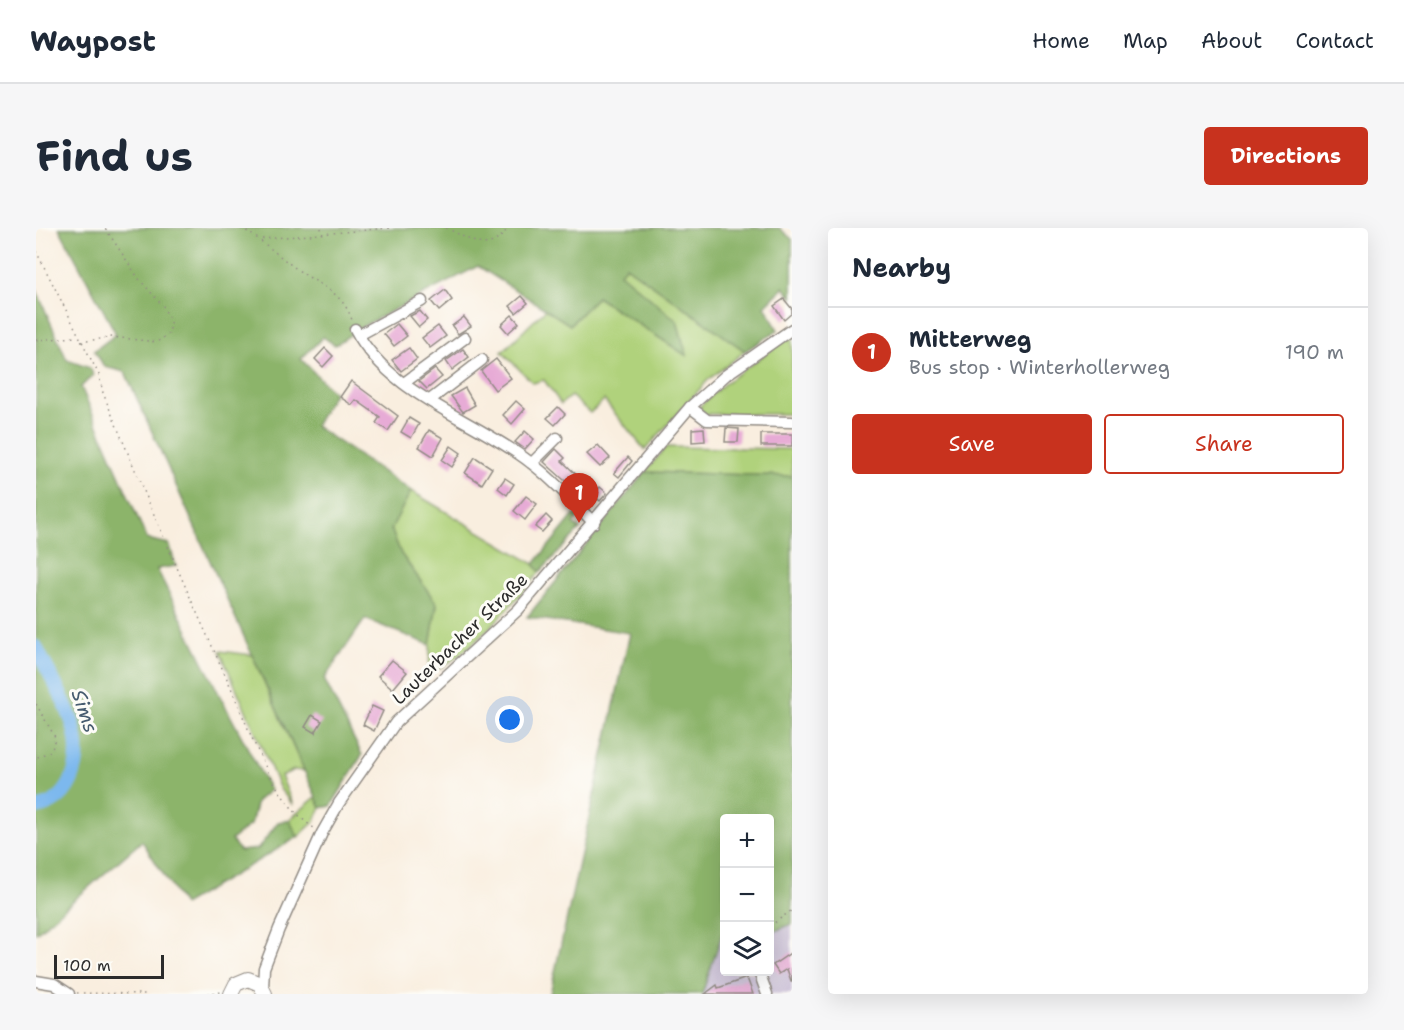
<!DOCTYPE html>
<html lang="en">
<head>
<meta charset="utf-8">
<style>
	:root { --surface:#fff; --page:#f6f6f7; --text:#1f2937; --muted:#747a83; --line:#e0e1e3; --accent:#c8321e }
	body { margin:0; font-family:"Shantell Sans",sans-serif; background:var(--page); color:var(--text) }
	.controls { position:absolute; right:18px; bottom:18px; display:grid; overflow:hidden; border-radius:6px; box-shadow:0 6px 24px #0002 }
	.controls button { width:54px; height:54px; display:grid; place-items:center; padding:0; border:0; border-bottom:2px solid var(--line); background:var(--surface); color:var(--text); font:30px sans-serif }
	.scale { position:absolute; left:18px; bottom:15px; width:110px; box-sizing:border-box; padding-left:6px; border:3px solid #2b2b2b; border-top:0; font-size:16px; line-height:21px; white-space:nowrap; color:#2b2b2b; -webkit-text-stroke:4px #fdfcf7; paint-order:stroke }
	.you { position:absolute; left:474px; top:492px; width:21px; height:21px; margin:-15px; border:4px solid #fff; border-radius:50%; background:#1a73e8; box-shadow:0 0 0 9px #1a73e833 }
	.badge { display:grid; place-items:center; width:39px; height:39px; border-radius:50%; background:var(--accent); color:#fff; font-size:20px; font-weight:700 }
	.pin { position:absolute; translate:-50% -50px; filter:drop-shadow(0 2px 3px #0008) }
	.pin::after { content:''; position:absolute; top:32px; width:21px; height:18px; background:inherit; clip-path:polygon(0 0,100% 0,50% 100%) }
	.list { margin:0; padding:0; list-style:none }
	h2 { display:flex; justify-content:space-between; align-items:center; height:78px; margin:0; padding:0 24px; font-size:26px }
	h2 small { font-size:20px; font-weight:400; color:var(--muted) }
	.list li { display:grid; grid-template-columns:39px 1fr auto; gap:18px; align-items:center; box-sizing:border-box; height:90px; padding:0 24px; border-top:2px solid var(--line) }
	.list b { display:block; font-size:22px; white-space:nowrap }
	.list p { margin:0; font-size:20px; white-space:nowrap; color:var(--muted) }
	.list em { font-size:20px; font-style:normal; color:var(--muted) }
	.actions { display:flex; gap:12px; padding:18px 24px }
	.actions a { flex:1; padding:14px 0; border:2px solid var(--accent); border-radius:6px; text-align:center; font-size:21px; color:var(--accent) }
	.actions .main { background:var(--accent); color:#fff }
	.icon { flex:none; width:33px; height:33px; fill:none; stroke:currentColor; stroke-width:2; stroke-linecap:round; stroke-linejoin:round }
	.map { position:relative; flex:none; width:756px; height:766px; overflow:hidden; border-radius:6px }
	header { display:flex; align-items:center; gap:36px; box-sizing:border-box; height:84px; padding:0 30px; background:var(--surface); border-bottom:2px solid var(--line) }
	header strong { font-size:28px }
	nav { display:flex; gap:33px; margin-inline-start:auto; font-size:21px }
	.intro { display:flex; align-items:center; justify-content:space-between; box-sizing:border-box; height:144px; padding:0 36px }
	h1 { margin:0; font-size:42px }
	.button { padding:15px 27px; border-radius:6px; background:var(--accent); color:#fff; font-size:21px; font-weight:700 }
	main { display:flex; gap:36px; padding:0 36px }
	aside { flex:1; background:var(--surface); border-radius:6px; box-shadow:0 6px 24px #0002 }
	.map>svg:first-child { display:block }
	.industrial { fill:#cabfd7 }
	.green { fill:#b0d27b; stroke:#6e7e53; stroke-width:1.5 }
	.forest { fill:#8cb46b; stroke:#5c704b; stroke-width:1.5 }
	.lines { fill:none; stroke-linecap:round; stroke-linejoin:round }
	.river { stroke:#7cb8ee; stroke-width:14 }
	.building { fill:#e7abd6 }
	.minor-casing { stroke:#928c85; stroke-width:13 }
	.major-casing { stroke:#928c85; stroke-width:16 }
	.path { stroke:#928c85; stroke-width:1.5; stroke-dasharray:1.5 4.5; stroke-linecap:butt }
	.minor { stroke:#fff; stroke-width:10 }
	.major { stroke:#fff; stroke-width:14 }
	.labels { text-anchor:middle; dominant-baseline:central; stroke-width:6; stroke-linejoin:round; paint-order:stroke }
	.street-label { font-size:18px; fill:#2b2b2b; stroke:#fdfcf7 }
	.water-label { font-size:20px; font-style:italic; fill:#475c6f; stroke:#fdfcf7 }
</style>
</head>
<body>
<header>
<strong>Waypost</strong>
<nav><a>Home</a><a>Map</a><a>About</a><a>Contact</a></nav>
</header>
<div class="intro"><h1>Find us</h1><a class="button">Directions</a></div>
<main>
<div class="map">
<svg width="756" height="766" viewBox="0 0 756 766">
	<rect width="100%" height="100%" fill="#fdfcf7"/>
	<filter id="ink" filterUnits="userSpaceOnUse"><feTurbulence type="fractalNoise" baseFrequency=".0167" numOctaves="2"/><feDisplacementMap in="SourceGraphic" scale="12" xChannelSelector="R" yChannelSelector="G"/><feConvolveMatrix kernelMatrix="1 2 1 2 8 2 1 2 1" color-interpolation-filters="sRGB"/></filter>
	<filter id="wash" filterUnits="userSpaceOnUse"><feTurbulence type="fractalNoise" baseFrequency=".008" numOctaves="4" result="noise"/><feDisplacementMap in="SourceGraphic" scale="24" xChannelSelector="R" yChannelSelector="G"/><feGaussianBlur stdDeviation="1.35" result="paint"/><feColorMatrix in="noise" values="0 0 0 0 0 0 0 0 0 0 0 0 0 0 0 0 0 1.4 0 .05"/><feComposite in="paint" operator="in"/></filter>
	<g filter="url(#wash)">
		<rect width="100%" height="100%" fill="#f9eedf"/>
		<path class="industrial" d="M 756,696 L 756,766 L 666,766 L 686,706 L 688,706 L 688,744 L 734,744 L 734,705 Z"/>
		<g class="green">
			<path d="M 590,38 L 709,123 L 672,152 L 609,222 L 568,172 L 554,185 L 535,168 L 525,176 L 508,152 L 497,155 L 466,124 L 510,81 L 534,97 L 561,69 L 650,127 L 641,93 L 583,45 Z"/>
			<path d="M 756,107 L 756,186 L 673,186 L 671,189 L 663,179 L 689,155 Z"/>
			<path d="M 630,219 L 756,221 L 756,248 L 609,244 Z"/>
			<path d="M 375,263 L 498,336 L 504,344 C 476,376 432,430 393,445 L 394,417 L 401,376 L 365,326 L 355,301 Z"/>
			<path d="M 184,423 L 216,427 L 268,543 L 258,542 L 245,548 L 257,577 L 244,561 Z"/>
			<path d="M 280,569 L 285,580 L 278,594 L 262,609 L 253,592 Z"/>
		</g>
		<g class="forest">
			<path d="M 23,0 L 743,0 L 756,11 L 756,70 L 748,59 L 729,78 L 742,102 L 709,123 L 590,38 L 584,45 L 641,93 L 651,128 L 561,69 L 534,97 L 442,38 L 329,97 L 299,117 L 287,109 L 265,131 L 298,165 L 279,198 L 375,263 L 355,301 L 365,326 L 401,376 L 394,417 L 329,391 L 288,451 L 326,527 L 295,578 L 285,580 L 89,144 L 69,139 L 58,123 L 80,106 Z"/>
			<path d="M 0,61 L 31,132 L 54,140 L 57,147 L 45,159 L 111,311 L 133,316 L 140,338 L 121,341 L 185,470 L 234,562 L 221,573 L 215,596 L 195,612 L 204,623 L 222,621 L 242,594 L 253,592 L 262,609 L 147,677 L 106,613 L 0,705 Z"/>
			<path d="M 609,244 L 756,248 L 756,696 L 734,705 L 734,590 L 688,590 L 688,706 L 686,706 L 666,766 L 514,766 L 594,405 L 491,389 Z"/>
			<path d="M 539,286 L 543,288 L 537,296 L 544,301 L 504,344 L 498,336 Z"/>
		</g>
		<g class="lines">
			<path class="river" d="M 0,419 C 19,460 56,506 35,553 C 28,568 17,577 0,580"/>
		</g>
		<g id="blocks">
			<g class="building">
				<path d="M 409,62 L 416,72 L 403,83 L 395,73 Z"/>
				<path d="M 486,68 L 492,75 L 480,85 L 474,78 Z"/>
				<path d="M 748,71 L 756,81 L 756,85 L 748,92 L 738,78 Z"/>
				<path d="M 384,83 L 391,92 L 383,99 L 374,88 Z"/>
				<path d="M 476,87 L 483,95 L 472,105 L 465,97 Z"/>
				<path d="M 428,89 L 435,98 L 422,106 L 416,98 Z"/>
				<path d="M 361,96 L 371,108 L 358,118 L 348,106 Z"/>
				<path d="M 402,98 L 410,108 L 394,120 L 386,110 Z"/>
				<path d="M 289,120 L 297,128 L 287,139 L 279,131 Z"/>
				<path d="M 373,120 L 381,131 L 365,143 L 356,132 Z"/>
				<path d="M 427,121 L 433,129 L 416,142 L 410,133 Z"/>
				<path d="M 460,131 L 475,150 L 459,162 L 445,143 Z"/>
				<path d="M 399,141 L 406,149 L 391,161 L 383,153 Z"/>
				<path d="M 315,153 L 362,188 L 352,203 L 340,195 L 344,189 L 320,172 L 316,177 L 304,169 Z"/>
				<path d="M 429,160 L 439,177 L 427,184 L 415,168 Z"/>
				<path d="M 480,173 L 489,181 L 476,196 L 467,187 Z"/>
				<path d="M 522,179 L 529,186 L 519,197 L 511,190 Z"/>
				<path d="M 373,190 L 383,196 L 375,210 L 365,204 Z"/>
				<path d="M 668,200 L 669,213 L 656,214 L 656,201 Z"/>
				<path d="M 690,200 L 703,201 L 702,214 L 689,214 Z"/>
				<path d="M 393,202 L 407,210 L 397,228 L 383,219 Z"/>
				<path d="M 489,203 L 498,211 L 489,221 L 479,214 Z"/>
				<rect x="725" y="206" width="31" height="12"/>
				<path d="M 562,217 L 574,230 L 564,239 L 551,226 Z"/>
				<path d="M 415,218 L 425,225 L 416,239 L 406,232 Z"/>
				<path d="M 520,221 L 529,230 L 526,233 L 545,251 L 537,260 L 508,234 Z"/>
				<path d="M 439,229 L 456,240 L 446,256 L 429,245 Z"/>
				<path d="M 592,229 L 596,233 L 583,249 L 578,245 Z"/>
				<path d="M 469,250 L 478,256 L 471,267 L 462,260 Z"/>
				<path d="M 564,259 L 571,265 L 564,273 L 557,267 Z"/>
				<path d="M 490,268 L 501,276 L 489,292 L 478,283 Z"/>
				<path d="M 510,287 L 516,293 L 506,304 L 499,299 Z"/>
				<path d="M 356,432 L 371,444 L 357,461 L 342,448 Z"/>
				<path d="M 336,478 L 347,483 L 338,503 L 327,497 Z"/>
				<path d="M 276,487 L 286,493 L 279,505 L 269,499 Z"/>
				<path d="M 756,724 L 756,753 L 755,753 L 751,741 L 743,746 L 737,737 Z"/>
				<path d="M 711,750 L 717,766 L 669,766 L 681,757 L 682,760 Z"/>
			</g>
		</g>
	</g>
	<g filter="url(#ink)">
		<use href="#blocks" fill-opacity="0" stroke="#928c85" stroke-width="1.5"/>
		<g class="lines">
			<g class="minor-casing">
				<g id="minor">
					<path d="M 319,101 C 354,168 439,191 495,235 C 518,252 538,275 558,295"/>
					<path d="M 323,107 L 386,73"/>
					<path d="M 368,155 L 429,110"/>
					<path d="M 394,172 L 446,132"/>
					<path d="M 654,179 L 671,192 L 756,194"/>
					<path d="M 496,235 L 521,210"/>
					<path d="M 723,744 L 731,766"/>
					<path d="M 0,753 L 18,756 L 33,766"/>
					<path d="M 227,760 L 228,740 L 243,701 L 286,605 L 303,575 L 360,494 L 482,382 L 654,179 L 690,147 L 756,101"/>
				</g>
			</g>
			<g class="major-casing">
				<path id="major" d="M 195,766 L 200,756 L 212,751 L 224,756 L 229,766"/>
			</g>
			<g class="path">
				<path d="M 205,0 C 225,11 240,26 258,39 C 281,57 306,62 316,92"/>
				<path d="M 285,0 L 286,6"/>
				<path d="M 410,0 C 435,11 452,29 472,0"/>
				<path d="M 226,11 L 354,0"/>
				<path d="M 0,23 L 63,147 L 67,165 C 107,262 148,358 192,453 C 213,499 235,572 278,600"/>
				<path d="M 0,112 L 40,109"/>
				<path d="M 45,114 L 76,109 L 121,114 L 134,105 L 134,93 L 127,78 L 103,51 L 69,0"/>
				<path d="M 0,476 L 19,509 L 16,522 L 0,530"/>
				<path d="M 734,698 L 756,682"/>
				<path d="M 41,765 L 109,766"/>
				<path d="M 165,766 L 186,764"/>
			</g>
			<use href="#minor" class="minor"/>
			<use href="#major" class="major"/>
		</g>
	</g>
	<g class="labels">
		<g class="street-label">
			<text transform="translate(424 411) rotate(-44)">Lauterbacher Straße</text>
		</g>
		<g class="water-label">
			<text transform="translate(49 483) rotate(71)">Sims</text>
		</g>
	</g>
</svg>
<div class="controls">
<button>+</button>
<button>−</button>
<button><svg class="icon" aria-label="layers" viewBox="0 0 24 24"><path d="M12 4l9 5-9 5-9-5zM3 14l9 5 9-5"/></svg></button>
</div>
<div class="scale">100 m</div>
<div class="you"></div>
<div class="pin badge" style="left:543px;top:295px">1</div>
</div>
<aside>
<h2>Nearby<small></small></h2>
<ul class="list">
<li><span class="badge">1</span><div><b>Mitterweg</b><p>Bus stop · Winterhollerweg</p></div><em>190 m</em></li>
</ul>
<div class="actions"><a class="main">Save</a><a>Share</a></div>
</aside>
</main>
</body>
</html>
